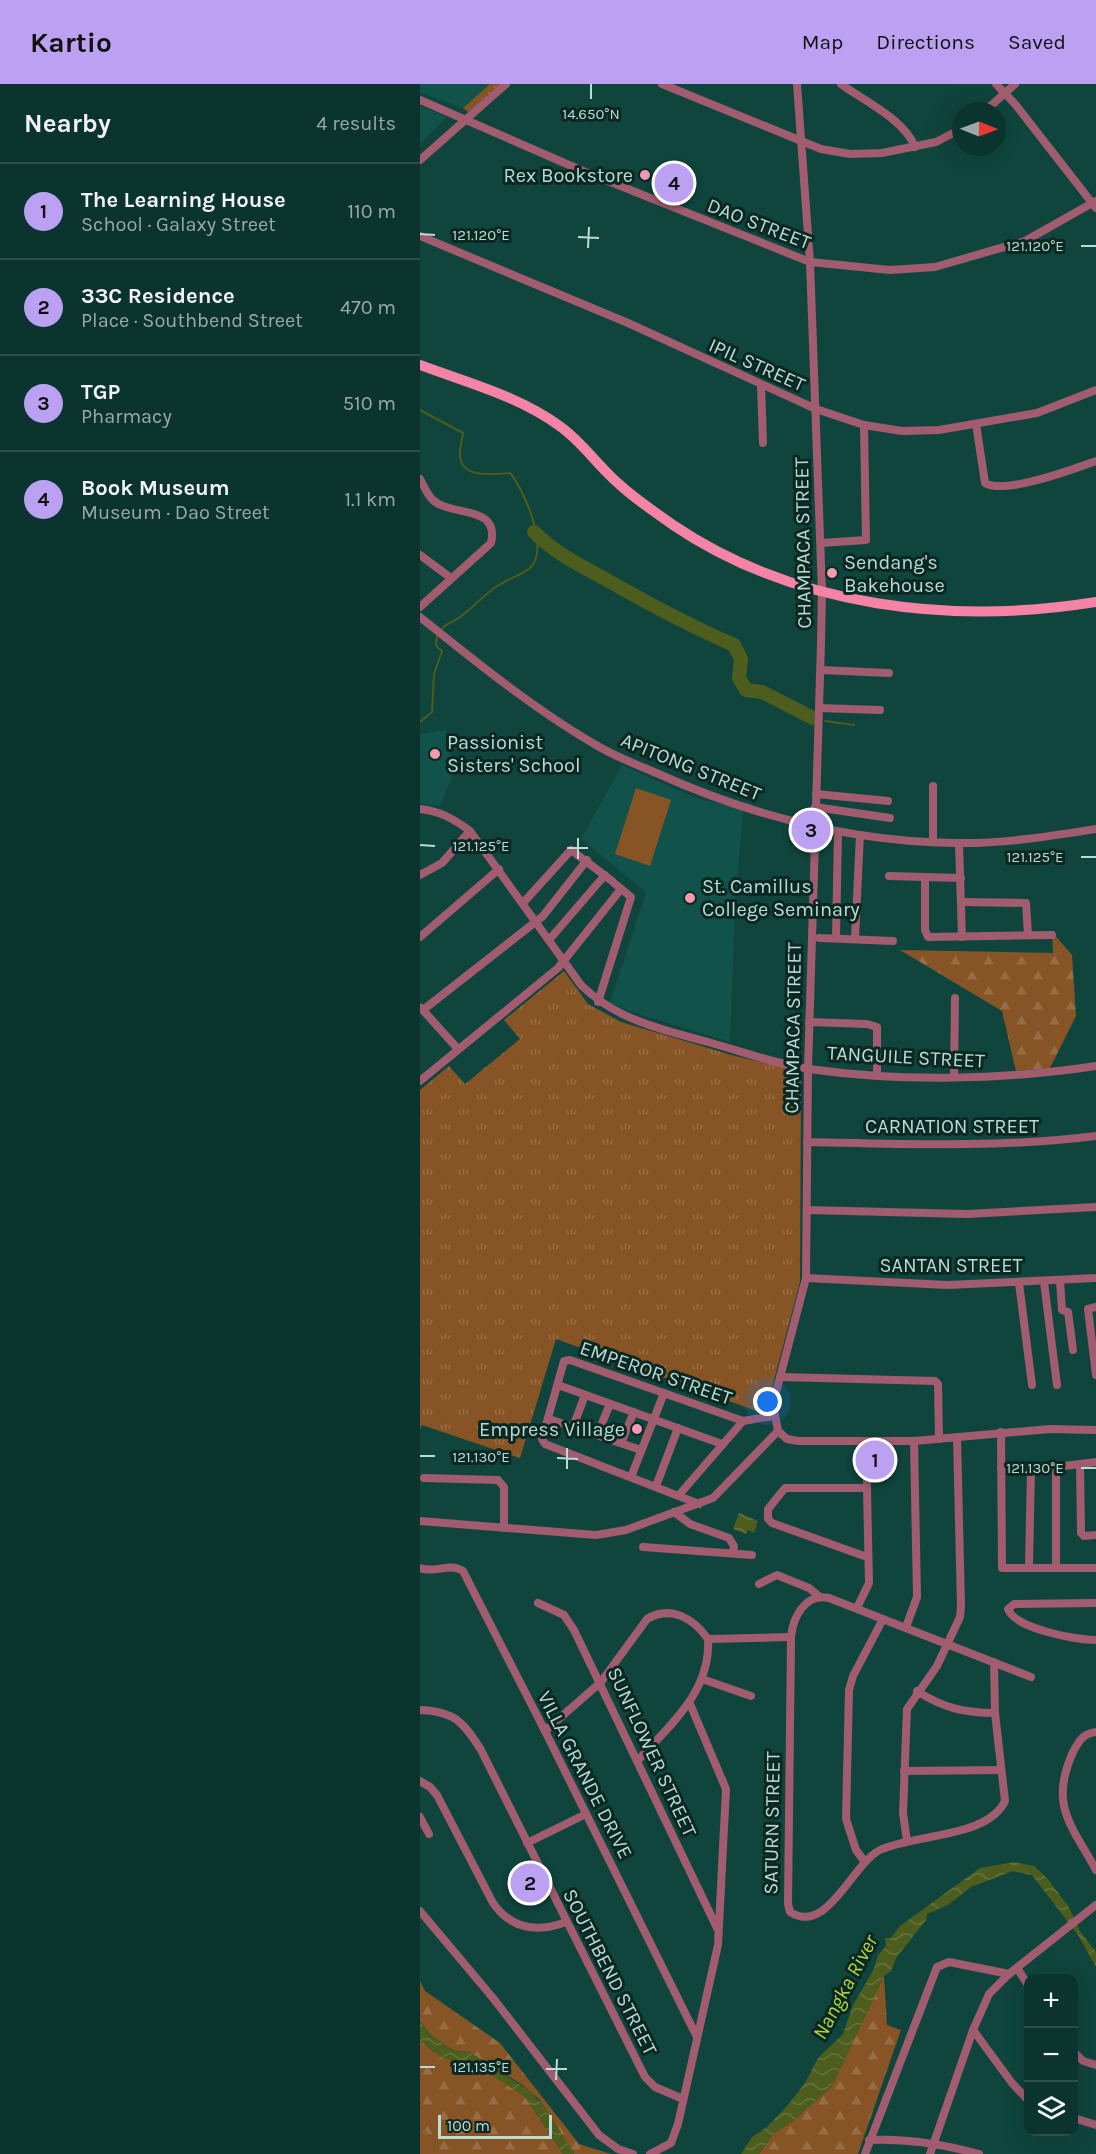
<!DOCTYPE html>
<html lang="en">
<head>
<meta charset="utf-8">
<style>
	:root { --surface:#0b342e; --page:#193f3a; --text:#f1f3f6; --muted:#9aaaaa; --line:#2b4f4a; --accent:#bca0f2 }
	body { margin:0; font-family:Karla,sans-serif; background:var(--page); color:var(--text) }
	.controls { position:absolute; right:18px; bottom:18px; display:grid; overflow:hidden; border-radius:12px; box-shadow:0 6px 24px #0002 }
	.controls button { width:54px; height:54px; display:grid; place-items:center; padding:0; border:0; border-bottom:2px solid var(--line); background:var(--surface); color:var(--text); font:30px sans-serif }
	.compass { position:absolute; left:532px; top:18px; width:54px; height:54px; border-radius:50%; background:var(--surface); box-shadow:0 6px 24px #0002; rotate:91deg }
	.scale { position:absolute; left:18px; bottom:15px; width:114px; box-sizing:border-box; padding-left:6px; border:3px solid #bbdbd5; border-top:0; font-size:16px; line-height:21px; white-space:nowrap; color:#bbdbd5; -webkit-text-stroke:4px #0c2823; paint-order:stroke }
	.you { position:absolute; left:348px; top:1318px; width:21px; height:21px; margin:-15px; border:4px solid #fff; border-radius:50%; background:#1a73e8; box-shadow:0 0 0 9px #1a73e833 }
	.badge { display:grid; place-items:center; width:39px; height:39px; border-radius:50%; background:var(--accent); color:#111; font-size:20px; font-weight:700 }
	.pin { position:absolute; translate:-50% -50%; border:3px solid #fff; box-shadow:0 2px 6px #0006 }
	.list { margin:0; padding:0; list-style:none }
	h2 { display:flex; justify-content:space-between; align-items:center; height:78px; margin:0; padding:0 24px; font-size:26px }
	h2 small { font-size:20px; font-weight:400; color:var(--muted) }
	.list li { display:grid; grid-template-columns:39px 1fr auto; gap:18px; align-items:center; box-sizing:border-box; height:96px; padding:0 24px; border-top:2px solid var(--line) }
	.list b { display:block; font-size:22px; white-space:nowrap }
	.list p { margin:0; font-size:20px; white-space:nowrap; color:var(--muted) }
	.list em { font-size:20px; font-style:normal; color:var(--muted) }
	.icon { flex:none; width:33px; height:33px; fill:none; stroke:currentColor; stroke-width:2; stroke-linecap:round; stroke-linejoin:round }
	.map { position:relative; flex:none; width:676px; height:2070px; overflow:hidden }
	header { display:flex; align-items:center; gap:36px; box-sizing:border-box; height:84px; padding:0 30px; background:var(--accent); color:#111 }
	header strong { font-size:28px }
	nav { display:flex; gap:33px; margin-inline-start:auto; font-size:21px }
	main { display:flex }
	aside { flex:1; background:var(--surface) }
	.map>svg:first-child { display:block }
	.built { fill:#11524a }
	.grass { fill:url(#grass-tufts) }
	.forest { fill:url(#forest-firs) }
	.park { fill:url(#park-dots) }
	.garden { fill:#875525 }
	.water { fill:url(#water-waves) }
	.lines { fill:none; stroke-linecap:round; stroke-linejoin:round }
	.stream { stroke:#4d5d1d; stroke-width:2 }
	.river { stroke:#4d5d1d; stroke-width:14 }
	.minor { stroke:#a25c70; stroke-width:8 }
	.major { stroke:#f583a5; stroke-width:10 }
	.ticks { fill:none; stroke:#bbdbd5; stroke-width:2 }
	.poi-dot { fill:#f19ab2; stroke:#0c2823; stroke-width:2 }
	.labels { text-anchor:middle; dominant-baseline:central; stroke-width:6; stroke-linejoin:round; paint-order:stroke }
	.poi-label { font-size:20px; fill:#bbdbd5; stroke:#0c2823; text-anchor:start }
	.street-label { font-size:20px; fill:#bbdbd5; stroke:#0c2823 }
	.water-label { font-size:21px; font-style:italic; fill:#b3d83b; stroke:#0c2823 }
	.ticks-label { font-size:15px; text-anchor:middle; fill:#bbdbd5; stroke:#0c2823; stroke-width:6; stroke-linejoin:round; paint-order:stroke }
</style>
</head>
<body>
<header>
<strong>Kartio</strong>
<nav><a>Map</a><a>Directions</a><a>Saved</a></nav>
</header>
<main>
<aside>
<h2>Nearby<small>4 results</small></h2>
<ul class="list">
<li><span class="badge">1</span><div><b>The Learning House</b><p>School · Galaxy Street</p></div><em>110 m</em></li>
<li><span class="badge">2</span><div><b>33C Residence</b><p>Place · Southbend Street</p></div><em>470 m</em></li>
<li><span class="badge">3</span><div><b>TGP</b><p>Pharmacy</p></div><em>510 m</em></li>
<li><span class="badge">4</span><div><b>Book Museum</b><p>Museum · Dao Street</p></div><em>1.1 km</em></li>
</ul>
</aside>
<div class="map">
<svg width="676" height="2070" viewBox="0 0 676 2070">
	<defs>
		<pattern id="grass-tufts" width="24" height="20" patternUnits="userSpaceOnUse" patternTransform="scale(1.5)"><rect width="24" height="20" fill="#875525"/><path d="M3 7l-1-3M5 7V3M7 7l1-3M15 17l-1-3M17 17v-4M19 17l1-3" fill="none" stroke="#966d44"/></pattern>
		<pattern id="forest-firs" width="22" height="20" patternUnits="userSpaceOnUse" patternTransform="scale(1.5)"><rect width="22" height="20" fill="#875525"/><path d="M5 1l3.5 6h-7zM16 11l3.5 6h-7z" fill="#966d44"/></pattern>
		<pattern id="park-dots" width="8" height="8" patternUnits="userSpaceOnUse" patternTransform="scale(1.5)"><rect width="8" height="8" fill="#875525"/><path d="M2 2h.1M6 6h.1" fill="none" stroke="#966d44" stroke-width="1.8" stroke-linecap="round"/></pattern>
		<pattern id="water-waves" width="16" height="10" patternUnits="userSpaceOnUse" patternTransform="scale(1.5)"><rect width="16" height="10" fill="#4d5d1d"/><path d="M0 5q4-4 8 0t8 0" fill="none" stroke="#65743d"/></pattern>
	</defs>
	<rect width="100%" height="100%" fill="#0f453d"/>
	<g class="built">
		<path d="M 0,0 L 70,0 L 42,24 L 0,8 Z"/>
		<path d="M 0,22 L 27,33 L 0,59 Z"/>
		<path d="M 26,646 L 33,690 L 20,722 L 0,720 L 0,650 Z"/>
		<path d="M 202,681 L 276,714 L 323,725 L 315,820 L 310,958 L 218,930 L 190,919 L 226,808 L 161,755 Z"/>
	</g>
	<g class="grass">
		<path d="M 144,887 L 168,920 L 201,938 L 315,972 L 371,985 L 381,994 L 380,1198 L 353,1300 L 349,1328 L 342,1329 L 136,1255 L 100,1374 L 2,1341 L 0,1345 L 0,1006 L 29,982 L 45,1000 L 100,955 L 84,936 Z"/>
		<path d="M 0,2044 L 14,2054 L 15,2070 L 0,2070 Z"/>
	</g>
	<g class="forest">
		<path d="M 632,848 L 652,871 L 656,932 L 630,984 L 596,987 L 582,927 L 480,866 L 633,869 Z"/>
		<path d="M 464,1892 L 467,1941 L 481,1946 L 438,2070 L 339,2070 L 354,2049 L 373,2037 L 412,2002 Z"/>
		<path d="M 0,1897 L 5,1907 L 80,1959 L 159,2060 L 191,2070 L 154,2070 L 119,2015 L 101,2000 L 49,1968 L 33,1966 L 12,1952 L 0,1937 Z"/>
		<path d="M 0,1956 L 14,1968 L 33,1977 L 52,1978 L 64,1985 L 105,2013 L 143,2070 L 15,2070 L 14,2054 L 0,2044 Z"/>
	</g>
	<path class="park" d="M 70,0 L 80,0 L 48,28 L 43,24 Z"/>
	<path class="garden" d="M 216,704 L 251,716 L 230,782 L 195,770 Z"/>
	<g class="water">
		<path d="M 319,1429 L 338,1437 L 334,1449 L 328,1446 L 326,1450 L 313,1445 Z"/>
		<path d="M 594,1778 L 614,1782 L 626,1793 L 649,1823 L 660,1847 L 676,1868 L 676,1883 L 658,1851 L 612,1791 L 593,1787 L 551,1803 L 528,1821 L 507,1830 L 506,1836 L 476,1874 L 471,1887 L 464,1892 L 412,2002 L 373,2037 L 354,2049 L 339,2070 L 321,2070 L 332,2053 L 347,2043 L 368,2021 L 385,1999 L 398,1974 L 423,1950 L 433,1921 L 454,1885 L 458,1871 L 466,1862 L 465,1854 L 471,1854 L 480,1842 L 560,1784 Z"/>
		<path d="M 0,1937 L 12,1952 L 33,1966 L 49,1968 L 110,2007 L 126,2024 L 154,2070 L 143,2070 L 105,2013 L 52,1978 L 23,1975 L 0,1956 Z"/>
	</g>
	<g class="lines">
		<g class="stream">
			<path d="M 0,326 L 43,349 C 42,356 39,365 40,373 C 43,395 73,390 90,389 C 104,406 129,463 111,483 C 104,490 88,495 79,501 C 64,510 54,523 40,533 C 33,538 26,539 21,546 C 17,552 15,556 17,563 L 22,567 L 14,590 L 12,628 L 0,638"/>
			<path d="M 405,637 L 434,641"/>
		</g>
		<path class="river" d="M 114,448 C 135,469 161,482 187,496 C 229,520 270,542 314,561 L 321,575 L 319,594 L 326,606 L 342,608 L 393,634"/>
		<g class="minor">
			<path d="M 242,0 L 401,65 L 430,70 L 462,69 L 516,58 L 541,45"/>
			<path d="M 377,0 L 390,178 L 402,508 L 401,559 L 388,985 L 386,1194 L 353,1320 L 358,1347 L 367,1355 L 378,1357 L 494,1357 L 630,1345 L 676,1346"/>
			<path d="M 421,0 C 444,17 484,35 495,63"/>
			<path d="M 576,0 L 595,20 L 676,124"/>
			<path d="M 0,16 L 163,87 L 390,178 L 470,186 L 515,183 L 605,157 L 676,117"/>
			<path d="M 565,27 L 595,0"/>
			<path d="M 0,76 L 86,0"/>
			<path d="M 0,152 L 208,239 L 396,325 L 444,341 L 482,347 L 519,346 L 617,329 L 676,306"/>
			<path d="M 341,301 L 343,359"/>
			<path d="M 556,340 L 565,399 C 585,411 654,385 676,377"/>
			<path d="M 0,395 C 4,402 7,411 13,416 C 31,433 80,420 71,459 L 0,523"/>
			<path d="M 401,459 L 446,456 L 444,341"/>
			<path d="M 0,471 L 31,494"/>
			<path d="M 0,533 C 56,578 114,625 176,661 C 194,672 215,680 234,688 C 329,731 431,758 536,759 C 582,760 631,752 676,745"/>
			<path d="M 401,586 L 469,589"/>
			<path d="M 399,624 L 460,626"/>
			<path d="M 513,702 L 513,758"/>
			<path d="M 396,710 L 468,717"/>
			<path d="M 395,723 L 470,734"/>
			<path d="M 0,725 C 20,727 34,735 50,747 L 161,901 C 195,935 242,946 288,958 C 321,967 355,980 389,985 C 480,998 585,996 676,982"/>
			<path d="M 539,759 L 542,853"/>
			<path d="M 0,791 L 22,779 L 50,747"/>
			<path d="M 469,792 L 541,794"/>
			<path d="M 505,795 L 505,846 L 508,853 L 632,851"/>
			<path d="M 542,818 L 606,819 L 608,851"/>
			<path d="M 103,819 L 151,766 L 192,797"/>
			<path d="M 0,853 L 79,785"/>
			<path d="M 399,854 L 473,857"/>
			<path d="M 416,854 L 418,748"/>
			<path d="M 435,854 L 440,751"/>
			<path d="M 129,856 L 185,791"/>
			<path d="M 178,918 L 211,813 L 194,799"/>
			<path d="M 1,924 L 38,965"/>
			<path d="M 3,926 L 123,832 L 167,776"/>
			<path d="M 389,938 L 447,940 L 457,943 L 457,990"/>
			<path d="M 534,993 L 535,914"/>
			<path d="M 0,997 L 138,884 L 201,805"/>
			<path d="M 387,1058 C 484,1060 580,1064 676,1052"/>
			<path d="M 387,1126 L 547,1130 L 676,1123"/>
			<path d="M 386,1194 L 528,1201 L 676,1194"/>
			<path d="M 640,1197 L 642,1226 L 648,1228 L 653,1266"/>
			<path d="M 624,1198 L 637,1301"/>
			<path d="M 599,1199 L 612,1301"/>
			<path d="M 676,1223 L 668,1225 L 676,1291"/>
			<path d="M 360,1293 L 515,1297 L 518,1300 L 519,1355"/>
			<path d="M 138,1301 L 302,1360"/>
			<path d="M 129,1335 L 221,1366"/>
			<path d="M 153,1343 L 165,1311"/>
			<path d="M 581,1348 L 582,1484 L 676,1484"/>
			<path d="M 177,1351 L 190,1320"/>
			<path d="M 201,1359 L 214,1328"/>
			<path d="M 660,1380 L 661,1449 L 664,1452 L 676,1451"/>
			<path d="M 581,1385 L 636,1383 L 676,1378"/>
			<path d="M 211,1393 L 244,1309"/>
			<path d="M 4,1394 L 78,1396 L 84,1403 L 84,1444"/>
			<path d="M 236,1402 L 258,1344"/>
			<path d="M 445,1404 L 365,1404 L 348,1425 L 348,1435 L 352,1439 L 447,1473"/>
			<path d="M 259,1411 L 323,1337"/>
			<path d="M 279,1420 L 125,1360 L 122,1355 L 144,1277 L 150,1276 L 323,1337 L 353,1332"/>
			<path d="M 254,1428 L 270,1440 L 309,1454 L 314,1462 L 313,1469"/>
			<path d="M 0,1437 L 176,1451 L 206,1446 L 293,1414 L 358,1347"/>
			<path d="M 223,1463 L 332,1471"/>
			<path d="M 609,1483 L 611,1383"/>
			<path d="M 636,1483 L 636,1383"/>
			<path d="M 0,1484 C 15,1490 29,1478 43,1487 L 125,1647 L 276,1951"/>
			<path d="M 339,1500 L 357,1491 L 389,1504 L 399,1512"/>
			<path d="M 118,1519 L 144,1531 L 154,1546 L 298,1846"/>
			<path d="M 676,1519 L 594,1520 L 588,1525 C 595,1545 657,1556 676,1556"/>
			<path d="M 437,1524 L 449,1499 L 446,1358"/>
			<path d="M 486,1543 L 497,1513 L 494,1357"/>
			<path d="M 288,1555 L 371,1553"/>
			<path d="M 574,1578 L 575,1629 L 585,1717 C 568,1754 493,1750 460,1766 C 432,1780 407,1852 370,1828 L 368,1820 L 371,1553 C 373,1533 385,1509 409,1514 L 611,1593"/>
			<path d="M 282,1595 L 331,1612"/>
			<path d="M 497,1607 C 523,1624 545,1629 575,1629"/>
			<path d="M 0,1626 C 35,1627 44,1639 61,1666 L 225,1993 L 235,2003 L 263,2015"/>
			<path d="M 125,1647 L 181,1598 L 227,1535 C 251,1521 273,1534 288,1555 C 291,1607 251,1640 219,1675"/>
			<path d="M 676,1648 C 662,1650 659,1657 653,1668 C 629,1721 651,1740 676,1786"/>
			<path d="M 484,1687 L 581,1686"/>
			<path d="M 0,1697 L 10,1703 L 17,1711 L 73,1819 C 91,1845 117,1849 146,1838"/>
			<path d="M 0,1733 L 9,1750"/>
			<path d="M 487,1757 L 483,1729 L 487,1625 L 517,1582 L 540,1533 L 541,1522 L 537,1353"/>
			<path d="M 107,1759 L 166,1730"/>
			<path d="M 445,1778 L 436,1766 L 426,1735 L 429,1606 L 433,1592 L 463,1535"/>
			<path d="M 0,1827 L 73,1914 L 179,2051 L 198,2065 L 213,2070"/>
			<path d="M 597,1884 L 608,1901"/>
			<path d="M 553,1946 L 592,1999 L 608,2016"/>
			<path d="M 654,1968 L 663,1977 L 676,1981"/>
			<path d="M 654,2034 L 676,2041"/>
			<path d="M 449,2056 C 487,2054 523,2060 559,2070"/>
			<path d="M 230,2070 L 251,2059 L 258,2040 L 298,1861 L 306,1705 L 270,1620"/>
			<path d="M 445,2070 L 517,1883 L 529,1878 L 589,1890"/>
			<path d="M 510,2070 L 553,1946 L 569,1910 L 589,1890 L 676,1821"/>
		</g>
		<path class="major" d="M 0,281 C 48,299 99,312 141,343 C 163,359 178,382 199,400 C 215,415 235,428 253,441 C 376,524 533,541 676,518"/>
	</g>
	<path class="ticks" d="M 171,15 L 171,0M 0,150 L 15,151M 158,153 L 179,154M 661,162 L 676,162M 168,164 L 169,143M 0,761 L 15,762M 147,764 L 168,764M 661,773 L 676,773M 158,775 L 158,754M 0,1372 L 15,1372M 137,1374 L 158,1375M 661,1384 L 676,1384M 147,1385 L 147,1364M 0,1983 L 15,1983M 126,1985 L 147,1985M 136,1996 L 137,1975"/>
	<g class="poi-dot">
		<circle cx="225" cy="91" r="6"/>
		<circle cx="412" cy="489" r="6"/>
		<circle cx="15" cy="670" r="6"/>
		<circle cx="270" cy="814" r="6"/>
		<circle cx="217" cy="1345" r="6"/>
	</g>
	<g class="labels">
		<g class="poi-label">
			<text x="213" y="91" text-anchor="end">Rex Bookstore</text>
			<text x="424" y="478">Sendang's<tspan x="424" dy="23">Bakehouse</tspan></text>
			<text x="27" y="658">Passionist<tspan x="27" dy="23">Sisters' School</tspan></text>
			<text x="282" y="802">St. Camillus<tspan x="282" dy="23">College Seminary</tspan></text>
			<text x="205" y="1345" text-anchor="end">Empress Village</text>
		</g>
		<g class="street-label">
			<text transform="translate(339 140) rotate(21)">DAO STREET</text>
			<text transform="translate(337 281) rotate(24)">IPIL STREET</text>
			<text transform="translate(383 459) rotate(-91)">CHAMPACA STREET</text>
			<text transform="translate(271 683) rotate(22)">APITONG STREET</text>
			<text transform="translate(373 944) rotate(-89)">CHAMPACA STREET</text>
			<text transform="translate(486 973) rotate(3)">TANGUILE STREET</text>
			<text x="532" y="1042">CARNATION STREET</text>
			<text x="531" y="1181">SANTAN STREET</text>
			<text transform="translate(236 1289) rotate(19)">EMPEROR STREET</text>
			<text transform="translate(232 1668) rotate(65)">SUNFLOWER STREET</text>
			<text transform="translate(165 1691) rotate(63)">VILLA GRANDE DRIVE</text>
			<text transform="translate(352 1739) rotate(-89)">SATURN STREET</text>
			<text transform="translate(190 1888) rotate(63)">SOUTHBEND STREET</text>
		</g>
		<g class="water-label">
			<text transform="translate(425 1903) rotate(-62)">Nangka River</text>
		</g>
	</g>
	<g class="ticks-label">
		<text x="171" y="35">14.650°N</text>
		<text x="61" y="156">121.120°E</text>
		<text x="615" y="167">121.120°E</text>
		<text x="61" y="767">121.125°E</text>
		<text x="615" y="778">121.125°E</text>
		<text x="61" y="1378">121.130°E</text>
		<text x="615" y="1389">121.130°E</text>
		<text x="61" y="1988">121.135°E</text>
	</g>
</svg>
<div class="controls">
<button>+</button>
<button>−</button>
<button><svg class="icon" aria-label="layers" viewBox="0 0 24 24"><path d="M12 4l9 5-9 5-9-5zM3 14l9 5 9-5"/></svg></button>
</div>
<svg class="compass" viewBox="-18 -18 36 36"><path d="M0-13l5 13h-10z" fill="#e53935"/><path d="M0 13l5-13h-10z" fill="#9aaaaa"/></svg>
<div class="scale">100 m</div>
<div class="you"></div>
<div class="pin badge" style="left:455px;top:1376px">1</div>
<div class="pin badge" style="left:110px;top:1799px">2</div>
<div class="pin badge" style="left:391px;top:746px">3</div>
<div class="pin badge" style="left:254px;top:99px">4</div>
</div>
</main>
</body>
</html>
